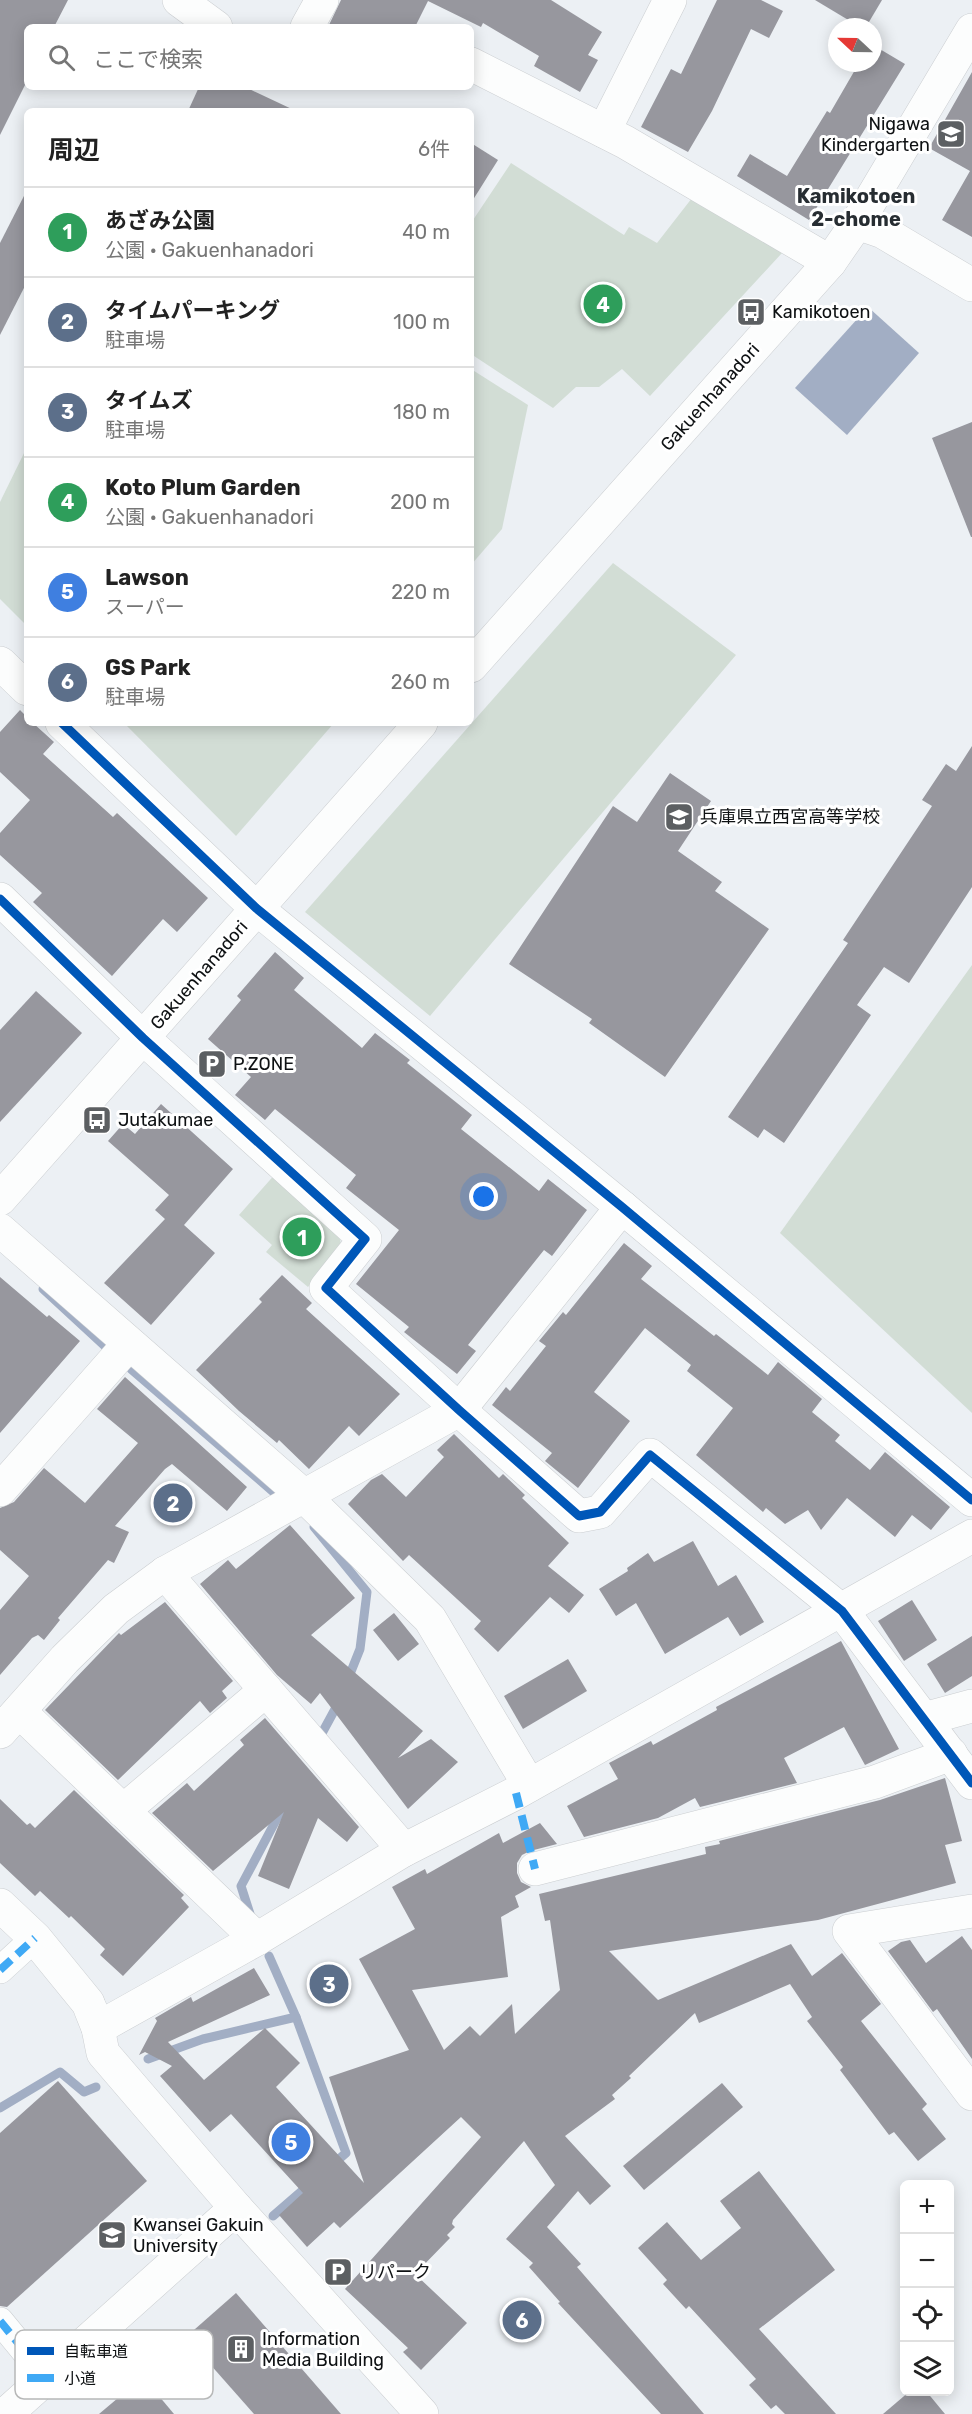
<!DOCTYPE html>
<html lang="ja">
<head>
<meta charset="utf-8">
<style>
	:root { --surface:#fff; --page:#f2f2f2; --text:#222; --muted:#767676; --line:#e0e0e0; --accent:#0f766e }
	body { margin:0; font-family:Rubik,"Noto Sans JP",sans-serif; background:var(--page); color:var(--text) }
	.controls { position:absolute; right:18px; bottom:18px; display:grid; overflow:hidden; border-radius:9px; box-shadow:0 3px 15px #0003 }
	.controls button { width:54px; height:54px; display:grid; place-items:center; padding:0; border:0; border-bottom:2px solid var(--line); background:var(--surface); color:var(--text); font:30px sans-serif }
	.compass { position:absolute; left:828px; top:18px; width:54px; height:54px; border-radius:50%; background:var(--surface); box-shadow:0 3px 15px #0003; rotate:292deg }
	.you { position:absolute; left:484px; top:1197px; width:21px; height:21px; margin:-15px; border:4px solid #fff; border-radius:50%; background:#1a73e8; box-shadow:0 0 0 9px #1a73e833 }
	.badge { display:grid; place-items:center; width:39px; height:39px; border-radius:50%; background:var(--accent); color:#fff; font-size:20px; font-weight:700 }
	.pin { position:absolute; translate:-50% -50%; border:3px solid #fff; box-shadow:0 2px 6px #0006 }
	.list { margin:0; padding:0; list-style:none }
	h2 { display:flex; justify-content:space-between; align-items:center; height:78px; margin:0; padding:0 24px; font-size:26px }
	h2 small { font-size:20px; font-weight:400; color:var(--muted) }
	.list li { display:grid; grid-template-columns:39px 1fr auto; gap:18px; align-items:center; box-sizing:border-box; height:90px; padding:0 24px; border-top:2px solid var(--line) }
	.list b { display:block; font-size:22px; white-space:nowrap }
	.list p { margin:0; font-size:20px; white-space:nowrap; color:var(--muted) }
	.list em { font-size:20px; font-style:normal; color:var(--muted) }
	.icon { flex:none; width:33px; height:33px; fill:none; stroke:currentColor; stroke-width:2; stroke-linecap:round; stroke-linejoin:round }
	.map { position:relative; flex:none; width:972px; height:2414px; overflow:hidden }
	.search { position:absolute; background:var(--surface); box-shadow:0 3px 15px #0003; left:24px; top:24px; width:450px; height:66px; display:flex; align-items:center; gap:15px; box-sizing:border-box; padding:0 21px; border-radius:9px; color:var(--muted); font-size:22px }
	.panel { position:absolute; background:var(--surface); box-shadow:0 3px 15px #0003; left:24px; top:108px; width:450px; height:618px; border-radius:9px }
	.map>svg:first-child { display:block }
	.green { fill:#d2ddd5 }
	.water { fill:#a2aec4 }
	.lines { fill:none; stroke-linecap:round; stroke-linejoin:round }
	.stream { stroke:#a2aec4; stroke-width:9 }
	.building { fill:#97979e }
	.pedestrian-casing { stroke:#cbced1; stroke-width:28 }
	.minor-casing { stroke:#cbced1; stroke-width:34 }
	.tertiary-casing { stroke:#cbced1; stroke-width:34 }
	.pedestrian { stroke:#fcfdfd; stroke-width:27 }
	.minor { stroke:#fcfdfd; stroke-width:33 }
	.tertiary { stroke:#fcfdfd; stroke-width:33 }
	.quiet { stroke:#3fa9f5; stroke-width:8; stroke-dasharray:15 8; stroke-linecap:butt }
	.cycleway-casing { stroke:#fff; stroke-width:13 }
	.cycleway { stroke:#0057b8; stroke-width:9 }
	.labels { text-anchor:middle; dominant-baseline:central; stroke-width:6; stroke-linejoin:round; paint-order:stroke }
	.poi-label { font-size:18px; fill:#0e1113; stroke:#fff; text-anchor:start }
	.street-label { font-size:18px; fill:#0e1113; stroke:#fff }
	.neighbourhood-label { font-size:20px; font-weight:bold; fill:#272d32; stroke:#fff }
	.key { fill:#fff; stroke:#b7b8b8; stroke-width:1.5 }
	.key-label { font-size:16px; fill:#0e1113 }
</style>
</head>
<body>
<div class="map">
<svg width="972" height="2414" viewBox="0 0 972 2414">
	<rect width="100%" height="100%" fill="#ecf0f4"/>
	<g class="green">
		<path d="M 511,163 L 624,235 L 629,227 L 657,243 L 692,198 L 782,253 L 650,396 L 622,369 L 599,387 L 576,387 L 553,408 L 471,354 L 471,223 Z"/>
		<path d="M 471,369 L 528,405 L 502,529 L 471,565 Z"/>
		<path d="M 27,447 L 27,626 L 0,599 L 0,502 Z"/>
		<path d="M 613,563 L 736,655 L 430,1016 L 305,912 Z"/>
		<path d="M 124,723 L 334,723 L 236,836 Z"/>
		<path d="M 972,965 L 972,1413 L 780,1233 Z"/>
		<path d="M 277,1172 L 339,1229 L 341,1246 L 308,1287 L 266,1252 L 272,1245 L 239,1215 Z"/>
	</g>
	<path class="water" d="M 868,307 L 919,353 L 847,435 L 795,388 Z"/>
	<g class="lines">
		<g class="stream">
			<path d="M 43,1289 L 108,1349"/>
			<path d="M 131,1369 L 277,1495"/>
			<path d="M 314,1527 L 367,1592 L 360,1649 L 348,1679"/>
			<path d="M 321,1735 L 340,1700"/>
			<path d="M 250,1914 L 241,1886 L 282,1809"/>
			<path d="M 296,2017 L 346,2153 L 332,2165"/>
			<path d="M 148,2059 L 203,2039 L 296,2017 L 269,1956"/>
			<path d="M 0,2108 L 60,2072 L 84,2092 L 96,2087"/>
			<path d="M 273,2216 L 310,2184"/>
		</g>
	</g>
	<g class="building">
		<path d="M 0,0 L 68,0 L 54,27 L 27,27 L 27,81 L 0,135 Z"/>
		<path d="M 341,0 L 551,0 L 602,32 L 588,55 L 598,60 L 580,92 L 534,66 L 539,56 L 483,23 L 481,27 L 428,1 L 415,27 L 328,27 Z"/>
		<path d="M 717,0 L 761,0 L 783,11 L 769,38 L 751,29 L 712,111 L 688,152 L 641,127 L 671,69 L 681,74 Z"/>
		<path d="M 815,0 L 882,0 L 866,27 L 860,27 Z"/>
		<path d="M 873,45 L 905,64 L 809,220 L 737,176 L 750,154 L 787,176 L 827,111 L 830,113 L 859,63 L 873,63 Z"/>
		<path d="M 972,72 L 972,237 L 942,220 L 970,171 L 929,148 Z"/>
		<path d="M 199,87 L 245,87 L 296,111 L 188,111 Z"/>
		<path d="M 471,143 L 498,160 L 471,203 Z"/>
		<path d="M 27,190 L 27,282 L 0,335 L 0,243 Z"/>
		<path d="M 972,422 L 972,537 L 971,537 L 932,438 Z"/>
		<path d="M 20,710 L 27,717 L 27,723 L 33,723 L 54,742 L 43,754 L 113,817 L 117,813 L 208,898 L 177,932 L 163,919 L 112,976 L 33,902 L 42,893 L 0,855 L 0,833 L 30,800 L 0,772 L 0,732 Z"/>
		<path d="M 972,746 L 972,887 L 909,983 L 884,967 L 857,1005 L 871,1015 L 784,1143 L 764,1129 L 758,1138 L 728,1117 L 848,943 L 843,940 L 932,806 L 922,800 L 946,764 L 956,771 Z"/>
		<path d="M 670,773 L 711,801 L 678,851 L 722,882 L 715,891 L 769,929 L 665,1077 L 589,1023 L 592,1019 L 509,964 L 613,806 L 637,822 Z"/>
		<path d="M 275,952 L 304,978 L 294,990 L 362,1048 L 375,1033 L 410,1060 L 407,1063 L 472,1115 L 461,1129 L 539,1191 L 548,1179 L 587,1210 L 552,1256 L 544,1250 L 468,1345 L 476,1351 L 457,1374 L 404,1332 L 409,1327 L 356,1284 L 399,1230 L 346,1188 L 356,1175 L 275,1109 L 265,1120 L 235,1095 L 251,1077 L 208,1039 L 241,1000 L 237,996 Z"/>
		<path d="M 36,991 L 82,1033 L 0,1122 L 0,1030 Z"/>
		<path d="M 161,1104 L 233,1169 L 184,1225 L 215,1253 L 151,1325 L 104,1283 L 165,1219 L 155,1210 L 169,1195 L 108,1141 L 123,1124 L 135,1134 Z"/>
		<path d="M 624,1243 L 652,1266 L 641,1279 L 714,1336 L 716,1334 L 768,1375 L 778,1362 L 822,1399 L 812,1412 L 840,1435 L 835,1441 L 870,1470 L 885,1452 L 950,1507 L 931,1530 L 912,1515 L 895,1537 L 847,1498 L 821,1530 L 808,1510 L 785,1524 L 766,1508 L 763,1512 L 696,1455 L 733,1408 L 687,1371 L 691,1365 L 645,1328 L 594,1392 L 630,1421 L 578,1488 L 545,1461 L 552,1453 L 492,1405 L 506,1387 L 510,1391 L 546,1346 L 539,1341 L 563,1312 L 566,1315 Z"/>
		<path d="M 282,1275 L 312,1303 L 306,1309 L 400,1394 L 359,1436 L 349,1426 L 309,1469 L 279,1440 L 277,1443 L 239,1411 L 196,1370 L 262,1302 L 259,1299 Z"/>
		<path d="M 0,1277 L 47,1317 L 49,1315 L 80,1341 L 0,1433 Z"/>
		<path d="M 125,1377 L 247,1487 L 227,1511 L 172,1464 L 165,1469 L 115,1526 L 129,1532 L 114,1563 L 108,1560 L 58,1618 L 60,1620 L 44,1640 L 38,1635 L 32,1638 L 0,1675 L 0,1610 L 29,1576 L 0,1550 L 0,1508 L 14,1502 L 44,1468 L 85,1503 L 138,1443 L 97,1409 Z"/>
		<path d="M 454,1434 L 499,1478 L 503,1474 L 525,1495 L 522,1498 L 569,1543 L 548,1566 L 584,1595 L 569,1613 L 550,1597 L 498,1652 L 474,1629 L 481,1621 L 409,1555 L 403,1561 L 348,1504 L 371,1480 L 382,1474 L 406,1497 L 444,1457 L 437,1450 Z"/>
		<path d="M 290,1525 L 355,1598 L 311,1635 L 423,1731 L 398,1758 L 431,1739 L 458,1762 L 408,1809 L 320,1693 L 311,1704 L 277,1675 L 200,1584 L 228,1560 L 236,1569 Z"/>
		<path d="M 693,1541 L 718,1586 L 736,1575 L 764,1622 L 740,1636 L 728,1617 L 665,1654 L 636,1603 L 616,1616 L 599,1589 L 628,1571 L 627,1568 L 648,1553 L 654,1562 Z"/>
		<path d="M 912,1600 L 937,1640 L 904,1661 L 878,1621 Z"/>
		<path d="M 165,1602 L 233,1681 L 222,1691 L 227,1698 L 210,1713 L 200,1701 L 118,1780 L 45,1710 L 119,1633 L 121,1635 Z"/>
		<path d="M 394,1613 L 419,1644 L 398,1661 L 373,1630 Z"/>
		<path d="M 972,1636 L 972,1676 L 945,1693 L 927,1664 Z"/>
		<path d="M 841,1641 L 899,1749 L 865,1765 L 844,1727 L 784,1758 L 797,1783 L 700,1807 L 695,1798 L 658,1818 L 584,1837 L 567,1806 L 618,1779 L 609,1763 L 651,1741 L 653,1745 L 717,1710 L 716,1707 Z"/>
		<path d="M 568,1659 L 587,1691 L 523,1729 L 504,1696 Z"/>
		<path d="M 265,1718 L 359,1827 L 347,1842 L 318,1818 L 289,1889 L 258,1876 L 284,1812 L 213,1871 L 152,1813 L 187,1783 L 194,1791 L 244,1745 L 240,1740 Z"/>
		<path d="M 945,1778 L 962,1841 L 945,1845 L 956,1883 L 818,1920 L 609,1951 L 658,2000 L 791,1944 L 812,1976 L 842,1953 L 881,2004 L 861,2021 L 927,2104 L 922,2109 L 946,2139 L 918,2161 L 894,2132 L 889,2135 L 840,2070 L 843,2067 L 807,2021 L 812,2017 L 790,1984 L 699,2023 L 695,2013 L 629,2076 L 631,2078 L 612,2095 L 615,2099 L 565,2136 L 611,2186 L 590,2205 L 578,2191 L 547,2227 L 581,2264 L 577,2267 L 704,2414 L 661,2414 L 558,2303 L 560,2302 L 529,2267 L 533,2263 L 506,2239 L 555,2185 L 524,2141 L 453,2220 L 452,2224 L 455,2227 L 447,2235 L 450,2238 L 415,2274 L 467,2323 L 421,2370 L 403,2352 L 408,2348 L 345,2289 L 481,2137 L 461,2117 L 340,2228 L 334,2222 L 307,2247 L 279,2215 L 303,2193 L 231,2114 L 210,2132 L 160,2076 L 172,2066 L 145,2052 L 139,2055 L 157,2021 L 155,2018 L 191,1997 L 193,2002 L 254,1968 L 270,1995 L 168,2042 L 204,2080 L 265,2028 L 300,2063 L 276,2087 L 364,2183 L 329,2077 L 409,2050 L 359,1959 L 415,1929 L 392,1887 L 425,1869 L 427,1874 L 499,1833 L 503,1843 L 540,1823 L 557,1844 L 530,1851 L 522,1855 L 517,1863 L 517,1873 L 521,1882 L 531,1887 L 515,1896 L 519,1907 L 501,1917 L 508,1977 L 412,1990 L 444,2050 L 470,2026 L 480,2036 L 512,2004 L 515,2034 L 560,1990 L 550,1920 L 545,1921 L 539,1894 L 706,1854 L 705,1847 L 720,1844 L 719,1841 L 880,1800 Z"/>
		<path d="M 74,1790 L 184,1895 L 181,1898 L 189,1907 L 123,1976 L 100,1955 L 105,1949 L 71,1916 L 69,1918 L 40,1891 L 35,1896 L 0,1863 L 0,1799 L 27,1825 L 30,1823 L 35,1828 Z"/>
		<path d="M 962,1936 L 972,1950 L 972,2059 L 937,2009 L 933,2012 L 888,1951 L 901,1942 L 910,1940 L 926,1963 Z"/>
		<path d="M 58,2081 L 147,2181 L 7,2307 L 0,2306 L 0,2133 Z"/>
		<path d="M 722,2083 L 743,2107 L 644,2190 L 623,2166 Z"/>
		<path d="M 759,2171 L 835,2270 L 759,2329 L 836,2414 L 785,2414 L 776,2405 L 771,2409 L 749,2385 L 756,2379 L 689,2306 L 686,2309 L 663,2284 L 667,2280 L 638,2248 L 667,2222 L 701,2260 L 741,2228 L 720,2201 Z"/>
		<path d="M 236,2293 L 341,2414 L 254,2414 L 186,2337 Z"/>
		<path d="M 143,2377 L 174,2414 L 99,2414 Z"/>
		<path d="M 910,2391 L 926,2391 L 945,2414 L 883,2414 Z"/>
	</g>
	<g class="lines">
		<g class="pedestrian-casing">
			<g id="pedestrian">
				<path d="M 0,1970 L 35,1938"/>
				<path d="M 0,2321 L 46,2377"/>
			</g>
		</g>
		<g class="minor-casing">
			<g id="minor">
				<path d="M 179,0 L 216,27"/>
				<path d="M 307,27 L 322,0"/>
				<path d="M 471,64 L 625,142 L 830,262"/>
				<path d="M 604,131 L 670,0"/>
				<path d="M 0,663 L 27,689"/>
				<path d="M 62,723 L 256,908 L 622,1207 L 972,1500"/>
				<path d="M 0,899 L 143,1038 L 365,1239 L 326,1288 L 459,1410 L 579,1516 L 600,1512 L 650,1455 L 842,1611 L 972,1783"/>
				<path d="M 0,1230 L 303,1495 L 430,1619 L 529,1785"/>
				<path d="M 0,1490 L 128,1345"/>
				<path d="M 165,1573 L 404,1850"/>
				<path d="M 20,1712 L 257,1939"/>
				<path d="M 924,1719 L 972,1706"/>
				<path d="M 0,1732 L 65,1659 L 116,1609 L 165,1573 L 459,1410 L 622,1207"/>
				<path d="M 123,1811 L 266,1690"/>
				<path d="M 535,1869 L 875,1782 L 951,1754"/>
				<path d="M 972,1911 L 849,1931 L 972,2094"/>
				<path d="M 90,2008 L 98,2028 L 103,2053 L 236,2208 L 422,2414"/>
				<path d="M 98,2028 L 257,1939 L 404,1850 L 516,1793 L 972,1536"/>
			</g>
		</g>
		<g class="tertiary-casing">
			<g id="tertiary">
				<path d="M 857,223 L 883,232 L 972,285"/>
				<path d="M 471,666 L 830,262 L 857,223 L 972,30"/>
				<path d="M 0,1199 L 421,723"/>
				<path d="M 0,1905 L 35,1938 L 88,2003"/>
				<path d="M 6,2414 L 236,2208"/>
			</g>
		</g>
		<use href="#pedestrian" class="pedestrian"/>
		<use href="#minor" class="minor"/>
		<use href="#tertiary" class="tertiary"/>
		<g class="quiet">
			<path d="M 516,1793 L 535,1869"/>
			<path d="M 0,1970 L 35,1938"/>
			<path d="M 0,2321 L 46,2377"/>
		</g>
		<g class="cycleway-casing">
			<g id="cycleway">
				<path d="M 62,723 L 256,908 L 622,1207 L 972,1500"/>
				<path d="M 0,899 L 143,1038 L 365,1239 L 326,1288 L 459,1410 L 579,1516 L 600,1512 L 650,1455 L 842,1611 L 972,1783"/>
			</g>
		</g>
		<use href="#cycleway" class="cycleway"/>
	</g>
	<defs>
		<g id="school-square" transform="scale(1.5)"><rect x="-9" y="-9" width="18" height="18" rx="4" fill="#5c5f62" stroke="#fff"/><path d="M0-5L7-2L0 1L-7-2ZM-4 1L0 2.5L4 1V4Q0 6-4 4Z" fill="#fff"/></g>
		<g id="bus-square" transform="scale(1.5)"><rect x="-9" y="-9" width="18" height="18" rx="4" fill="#5c5f62" stroke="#fff"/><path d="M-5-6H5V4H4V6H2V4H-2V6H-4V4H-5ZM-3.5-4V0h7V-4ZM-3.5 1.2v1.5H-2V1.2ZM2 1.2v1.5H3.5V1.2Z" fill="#fff"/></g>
		<g id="parking-square" transform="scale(1.5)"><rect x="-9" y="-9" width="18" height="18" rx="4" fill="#5c5f62" stroke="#fff"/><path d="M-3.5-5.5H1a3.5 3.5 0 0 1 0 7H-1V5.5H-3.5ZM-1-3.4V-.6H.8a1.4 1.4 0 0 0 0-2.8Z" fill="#fff"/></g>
		<g id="university-square" transform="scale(1.5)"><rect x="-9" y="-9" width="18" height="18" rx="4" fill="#5c5f62" stroke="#fff"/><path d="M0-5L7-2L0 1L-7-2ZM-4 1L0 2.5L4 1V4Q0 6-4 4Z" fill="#fff"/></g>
		<g id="building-square" transform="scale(1.5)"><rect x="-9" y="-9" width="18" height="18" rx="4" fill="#5c5f62" stroke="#fff"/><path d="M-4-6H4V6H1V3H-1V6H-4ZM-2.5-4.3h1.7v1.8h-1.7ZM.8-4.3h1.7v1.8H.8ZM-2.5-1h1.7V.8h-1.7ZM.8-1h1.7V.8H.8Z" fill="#fff"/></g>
	</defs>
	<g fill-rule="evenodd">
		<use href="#school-square" x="951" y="134"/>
		<use href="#bus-square" x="751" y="312"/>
		<use href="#school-square" x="679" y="817"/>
		<use href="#parking-square" x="212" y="1064"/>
		<use href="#bus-square" x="97" y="1120"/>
		<use href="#university-square" x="112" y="2235"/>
		<use href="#parking-square" x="338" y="2272"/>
		<use href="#building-square" x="241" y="2349"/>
	</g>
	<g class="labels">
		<g class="poi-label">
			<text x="930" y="124" text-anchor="end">Nigawa<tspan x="930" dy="21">Kindergarten</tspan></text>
			<text x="772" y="312">Kamikotoen</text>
			<text x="700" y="817">兵庫県立西宮高等学校</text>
			<text x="233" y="1064">P.ZONE</text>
			<text x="118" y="1120">Jutakumae</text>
			<text x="133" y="2225">Kwansei Gakuin<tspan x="133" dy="21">University</tspan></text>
			<text x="359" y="2272">リパーク</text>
			<text x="262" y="2339">Information<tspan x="262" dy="21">Media Building</tspan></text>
		</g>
		<g class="street-label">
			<text transform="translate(710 397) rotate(-48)">Gakuenhanadori</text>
			<text transform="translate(199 975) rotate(-49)">Gakuenhanadori</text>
		</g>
		<g class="neighbourhood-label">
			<text x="856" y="196">Kamikotoen<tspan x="856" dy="23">2-chome</tspan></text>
		</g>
	</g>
	<rect x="15" y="2330" width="198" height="69" rx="9" class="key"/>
	<rect x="27" y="2347" width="27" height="8" fill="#0057b8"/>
	<rect x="27" y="2374" width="27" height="8" fill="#3fa9f5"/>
	<g class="key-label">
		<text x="64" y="2357">自転車道</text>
		<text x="64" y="2384">小道</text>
	</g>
</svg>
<div class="controls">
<button>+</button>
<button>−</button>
<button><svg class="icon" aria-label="locate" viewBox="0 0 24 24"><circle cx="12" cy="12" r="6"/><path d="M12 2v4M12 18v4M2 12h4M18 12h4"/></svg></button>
<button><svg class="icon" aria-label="layers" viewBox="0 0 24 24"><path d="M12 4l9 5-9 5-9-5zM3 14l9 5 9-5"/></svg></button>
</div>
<svg class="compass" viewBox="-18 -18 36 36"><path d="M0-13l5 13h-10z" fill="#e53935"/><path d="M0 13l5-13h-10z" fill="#767676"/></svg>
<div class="you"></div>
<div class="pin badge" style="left:302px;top:1237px;background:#2e9e5b">1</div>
<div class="pin badge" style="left:173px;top:1503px;background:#5c6f8a">2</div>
<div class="pin badge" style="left:329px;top:1984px;background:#5c6f8a">3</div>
<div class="pin badge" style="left:603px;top:304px;background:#2e9e5b">4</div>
<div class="pin badge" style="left:291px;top:2142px;background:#3f7fe0">5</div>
<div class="pin badge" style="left:522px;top:2320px;background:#5c6f8a">6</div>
<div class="search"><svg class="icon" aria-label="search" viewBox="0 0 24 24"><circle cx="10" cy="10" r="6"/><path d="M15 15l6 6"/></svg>ここで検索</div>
<section class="panel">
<h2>周辺<small>6件</small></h2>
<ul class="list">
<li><span class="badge" style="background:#2e9e5b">1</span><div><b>あざみ公園</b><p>公園 · Gakuenhanadori</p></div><em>40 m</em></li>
<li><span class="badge" style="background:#5c6f8a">2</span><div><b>タイムパーキング</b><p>駐車場</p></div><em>100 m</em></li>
<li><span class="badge" style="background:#5c6f8a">3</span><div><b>タイムズ</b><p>駐車場</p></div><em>180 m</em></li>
<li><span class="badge" style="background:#2e9e5b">4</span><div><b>Koto Plum Garden</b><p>公園 · Gakuenhanadori</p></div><em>200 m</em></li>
<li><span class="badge" style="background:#3f7fe0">5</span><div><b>Lawson</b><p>スーパー</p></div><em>220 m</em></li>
<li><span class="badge" style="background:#5c6f8a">6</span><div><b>GS Park</b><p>駐車場</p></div><em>260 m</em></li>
</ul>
</section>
</div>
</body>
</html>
